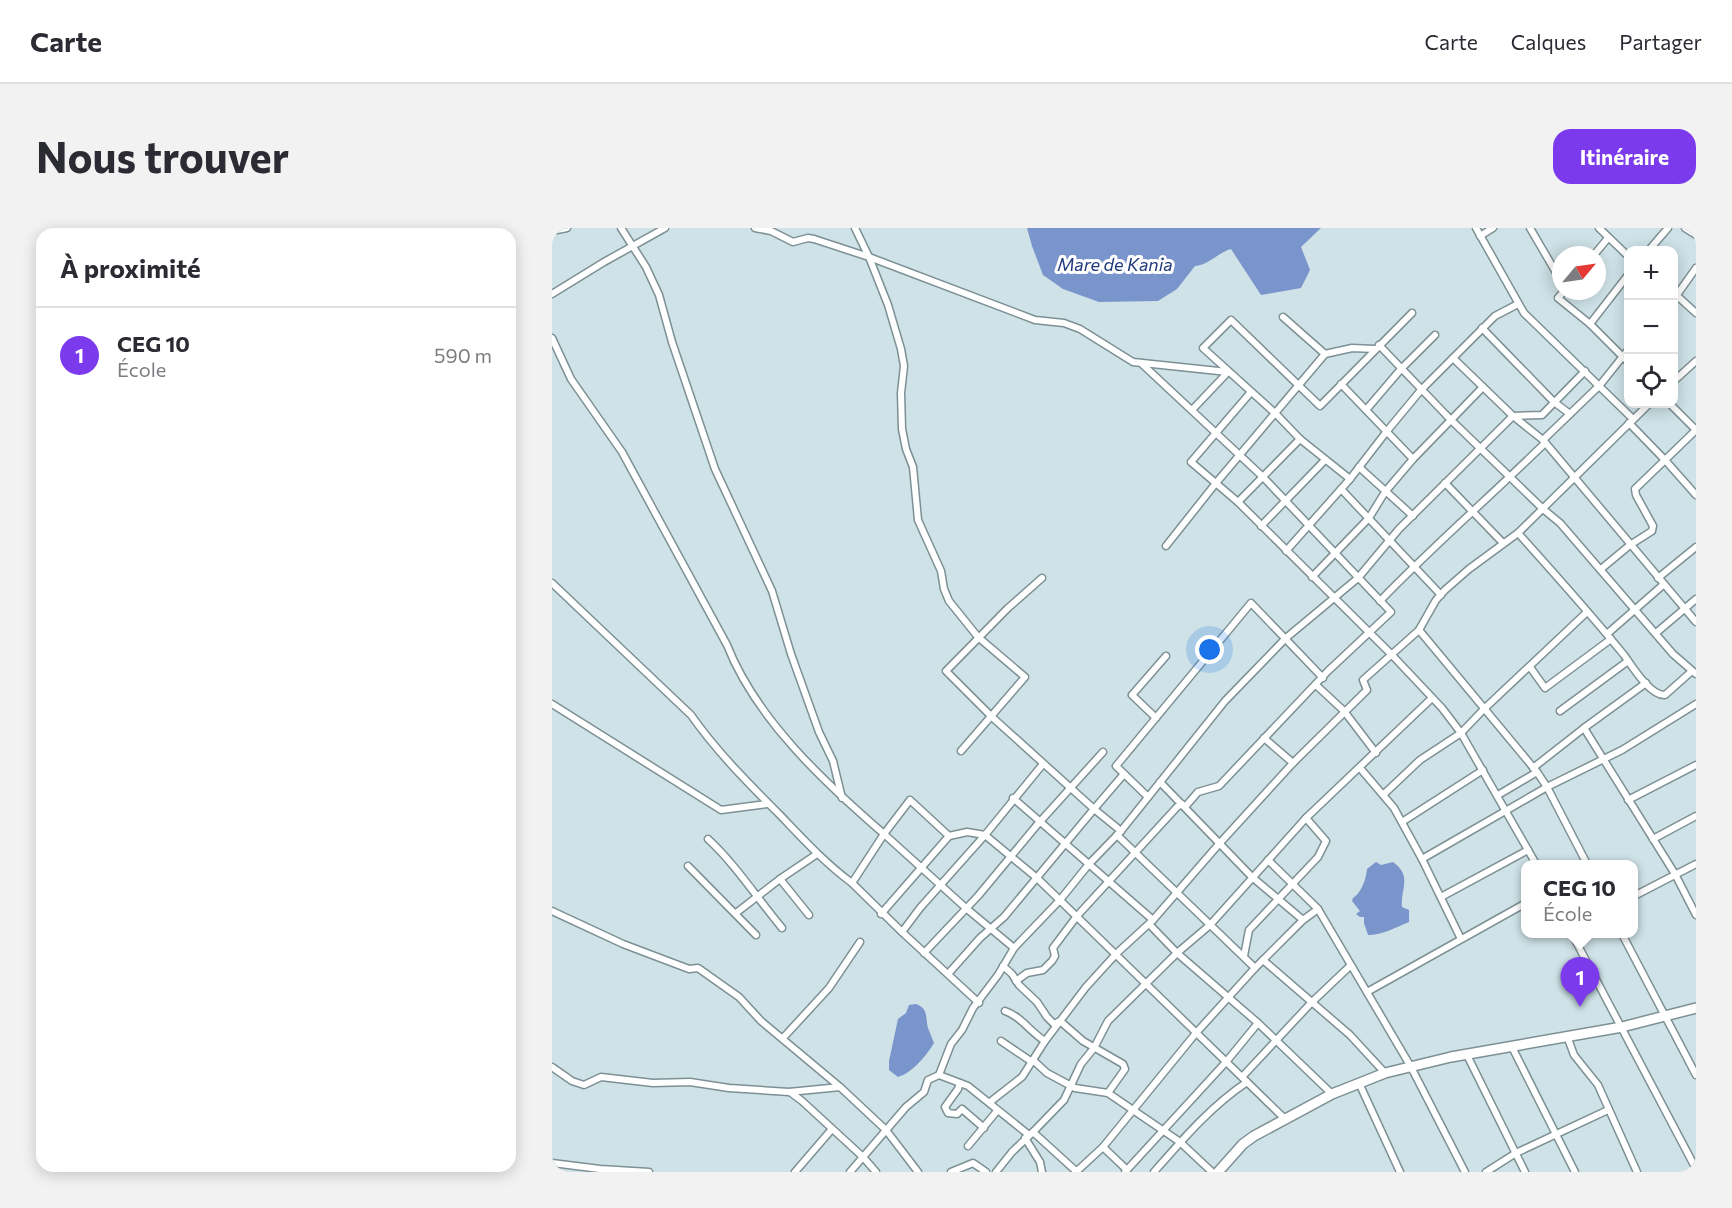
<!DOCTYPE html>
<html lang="fr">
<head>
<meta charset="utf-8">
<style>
	:root { --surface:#fff; --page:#f2f2f3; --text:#2b2b33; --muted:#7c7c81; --line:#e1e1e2; --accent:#7c3aed }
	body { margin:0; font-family:Commissioner,sans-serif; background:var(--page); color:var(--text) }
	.controls { position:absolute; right:18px; top:18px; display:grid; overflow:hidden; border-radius:12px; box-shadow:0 3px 15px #0003 }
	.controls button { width:54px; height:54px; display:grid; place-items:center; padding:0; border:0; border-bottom:2px solid var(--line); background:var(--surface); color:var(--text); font:30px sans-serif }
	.compass { position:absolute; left:1000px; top:18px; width:54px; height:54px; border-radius:50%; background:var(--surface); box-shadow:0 3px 15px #0003; rotate:61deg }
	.you { position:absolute; left:658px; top:422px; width:21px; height:21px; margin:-15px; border:4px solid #fff; border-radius:50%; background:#1a73e8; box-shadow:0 0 0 9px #1a73e833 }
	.badge { display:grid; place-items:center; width:39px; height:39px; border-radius:50%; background:var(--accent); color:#fff; font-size:20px; font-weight:700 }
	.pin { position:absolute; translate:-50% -50px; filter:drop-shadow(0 2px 3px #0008) }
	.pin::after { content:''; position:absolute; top:32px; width:21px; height:18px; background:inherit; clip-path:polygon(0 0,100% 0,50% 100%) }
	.popup { position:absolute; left:969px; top:632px; width:117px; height:78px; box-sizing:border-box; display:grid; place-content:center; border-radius:12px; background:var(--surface); filter:drop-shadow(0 2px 4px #0005); font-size:20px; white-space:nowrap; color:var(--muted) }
	.popup b { font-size:22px; color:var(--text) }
	.popup::after { content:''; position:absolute; left:50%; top:100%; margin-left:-12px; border:12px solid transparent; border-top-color:var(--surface) }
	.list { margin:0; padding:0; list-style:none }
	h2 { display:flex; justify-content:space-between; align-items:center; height:78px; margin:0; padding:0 24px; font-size:26px }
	h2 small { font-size:20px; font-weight:400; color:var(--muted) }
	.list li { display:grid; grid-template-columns:39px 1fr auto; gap:18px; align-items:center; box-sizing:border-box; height:96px; padding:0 24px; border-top:2px solid var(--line) }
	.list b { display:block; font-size:22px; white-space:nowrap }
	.list p { margin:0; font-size:20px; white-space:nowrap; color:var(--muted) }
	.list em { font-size:20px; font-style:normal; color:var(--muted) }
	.icon { flex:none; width:33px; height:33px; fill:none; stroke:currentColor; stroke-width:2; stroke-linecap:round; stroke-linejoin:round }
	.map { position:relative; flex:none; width:1144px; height:944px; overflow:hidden; border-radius:18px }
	header { display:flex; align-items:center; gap:36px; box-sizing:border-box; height:84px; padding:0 30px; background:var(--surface); border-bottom:2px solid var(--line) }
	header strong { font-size:28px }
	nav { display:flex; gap:33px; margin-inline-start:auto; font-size:21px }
	.intro { display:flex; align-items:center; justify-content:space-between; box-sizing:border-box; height:144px; padding:0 36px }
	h1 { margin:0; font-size:42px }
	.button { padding:15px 27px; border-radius:18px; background:var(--accent); color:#fff; font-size:21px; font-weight:700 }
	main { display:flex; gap:36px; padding:0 36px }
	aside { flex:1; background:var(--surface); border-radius:18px; box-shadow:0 3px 15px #0003 }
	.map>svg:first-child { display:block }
	.water { fill:#7a94cc }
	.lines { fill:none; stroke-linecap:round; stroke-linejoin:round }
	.street-casing { stroke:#7d9094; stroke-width:9 }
	.secondary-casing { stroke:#7d9094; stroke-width:12 }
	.street { stroke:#fff; stroke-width:6 }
	.secondary { stroke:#fff; stroke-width:9 }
	.labels { text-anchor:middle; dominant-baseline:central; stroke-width:6; stroke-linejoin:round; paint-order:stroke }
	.water-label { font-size:18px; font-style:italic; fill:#1f397d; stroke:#fff }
</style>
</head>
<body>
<header>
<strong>Carte</strong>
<nav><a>Carte</a><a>Calques</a><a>Partager</a></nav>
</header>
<div class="intro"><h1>Nous trouver</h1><a class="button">Itinéraire</a></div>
<main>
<aside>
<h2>À proximité<small></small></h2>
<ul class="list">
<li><span class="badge">1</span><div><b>CEG 10</b><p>École</p></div><em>590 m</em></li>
</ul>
</aside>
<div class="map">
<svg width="1144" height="944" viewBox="0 0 1144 944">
	<rect width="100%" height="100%" fill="#cee2e7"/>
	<g class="water">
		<path d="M 475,0 L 769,0 L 749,19 L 758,42 L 749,60 L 709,67 L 679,21 C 665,25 657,37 643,38 L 625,61 L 606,73 L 547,74 L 511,61 L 491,47 L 480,18 Z"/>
		<path d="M 824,634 L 829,637 L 841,634 C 861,648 848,662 850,679 L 857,682 L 857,694 C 844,699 831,707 816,707 L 812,695 L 812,689 L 808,689 L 804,686 L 808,683 L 800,673 L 801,670 C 809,665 814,652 815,641 Z"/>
		<path d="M 364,776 C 377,781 373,789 376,800 C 378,805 380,810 382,815 C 375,827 360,845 346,849 L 337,842 L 337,833 L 346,791 L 354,785 L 357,777 Z"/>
	</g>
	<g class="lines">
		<g class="street-casing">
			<g id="street">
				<path d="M 69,0 L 94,39 L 107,67 L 120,114 L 163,241 L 220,363 L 239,426 L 267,504 L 281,533 L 290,570"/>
				<path d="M 203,0 L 219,3 L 241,14 L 256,10 L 262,11 L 317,29 L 483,92 L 512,95 L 528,101 L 581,134 L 676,144"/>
				<path d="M 303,0 L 317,29 L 336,77 L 349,121 L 352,138 L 349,165 L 350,201 L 354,221 L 361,239 L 366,292 L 389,343 L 392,361 L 397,373 L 426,409 L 473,449 L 409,523"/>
				<path d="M 924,0 L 972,85 L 1081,191"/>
				<path d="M 978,0 L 1009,53"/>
				<path d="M 1047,0 L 1076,28"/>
				<path d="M 1133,0 L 1144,7"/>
				<path d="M 0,3 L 15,0"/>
				<path d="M 928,8 L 941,0"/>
				<path d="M 1097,22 L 1116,0"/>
				<path d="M 1042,27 L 1056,10"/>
				<path d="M 1012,63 L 1006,70 L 1038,96 L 1076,134"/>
				<path d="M 1122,65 L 1144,85"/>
				<path d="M 0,66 L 52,34 L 113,0"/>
				<path d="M 1122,71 L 1144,40"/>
				<path d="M 731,89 L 773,126 L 800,120 L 823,121"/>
				<path d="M 1038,96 L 1076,47"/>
				<path d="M 930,100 L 1002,174 L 1018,186"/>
				<path d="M 0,110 L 19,151 L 70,224 L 175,417 C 204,491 273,555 332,606 L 358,572 L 397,608 L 415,604 L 433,607 L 485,650 L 733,891"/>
				<path d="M 827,117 L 898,191 L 991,281 L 1008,295 L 1121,426 L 1144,446"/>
				<path d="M 901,130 L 961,188 L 991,212 L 1144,394"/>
				<path d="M 589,135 L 711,249 L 839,384 L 776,443 L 667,558 L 646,564 L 633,579"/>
				<path d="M 1122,153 L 1144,133"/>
				<path d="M 789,156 L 861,231"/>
				<path d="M 699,164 L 639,234 L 686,274 L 839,426 L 890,480 L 909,505 L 984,636"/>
				<path d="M 1118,176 L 1144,202"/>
				<path d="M 640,182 L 676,144"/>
				<path d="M 814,182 L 849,141 L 883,107"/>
				<path d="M 1077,195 L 1113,232 L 1144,267"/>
				<path d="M 991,212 L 1048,157 L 1076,122"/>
				<path d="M 807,239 L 861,288"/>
				<path d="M 798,251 L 748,211 L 724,186 L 651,120 L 679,92 L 768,178 L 860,85"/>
				<path d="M 893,255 L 951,315"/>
				<path d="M 789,261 L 889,367"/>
				<path d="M 686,274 L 748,211"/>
				<path d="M 709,298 L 773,232"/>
				<path d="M 966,305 C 1002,345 1038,385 1072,427 C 1080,438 1098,468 1113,467 L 1140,443"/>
				<path d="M 614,318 L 664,255 L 773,126"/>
				<path d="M 734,323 L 798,251 L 835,203 L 869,162 L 943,88 L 966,76"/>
				<path d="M 1049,341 L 1078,317 L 1100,303 L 1101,298 L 1084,267 L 1083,261 L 1144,202"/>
				<path d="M 760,349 L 817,290 L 833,264 L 861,231 L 931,159"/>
				<path d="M 490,350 L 456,380 L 394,443 L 440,489 L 542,581 L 572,546"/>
				<path d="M 1106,350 L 1144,319"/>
				<path d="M 0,355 L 139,487 C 165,524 197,556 229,588 C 252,612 273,635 300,655"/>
				<path d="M 828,373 C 881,318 939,268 993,215"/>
				<path d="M 867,402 L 985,544 L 995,559 L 1035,636"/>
				<path d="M 1104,405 L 1144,371"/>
				<path d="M 1055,406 L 1111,357"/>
				<path d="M 978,439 L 993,460 L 1059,411"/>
				<path d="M 764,457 L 792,483 L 824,525"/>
				<path d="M 0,476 L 169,582 L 215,576"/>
				<path d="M 1008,483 L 1076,433"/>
				<path d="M 604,490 L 580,467 L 614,428"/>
				<path d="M 1032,500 L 1123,646 L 1144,687"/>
				<path d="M 712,510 L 741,535"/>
				<path d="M 808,540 L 842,580 L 870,631 L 909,711"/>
				<path d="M 981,540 L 1032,500 L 1094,455"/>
				<path d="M 608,554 L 700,649 L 751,692"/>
				<path d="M 831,567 L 868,532 L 909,505 L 932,481 L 1035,384"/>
				<path d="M 946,567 L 985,544"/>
				<path d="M 596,569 L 564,538 L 699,375 L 771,450"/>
				<path d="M 461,570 L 601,692"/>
				<path d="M 1076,572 L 1144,537"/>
				<path d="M 850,594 L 931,542"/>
				<path d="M 565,607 L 703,740"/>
				<path d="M 156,611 C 184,637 205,670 230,700"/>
				<path d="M 1101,611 L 1144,588"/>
				<path d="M 870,631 L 995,559 L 1070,522 L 1144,476"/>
				<path d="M 716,632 L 766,681 L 859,839 L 913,944"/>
				<path d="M 136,638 L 204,707"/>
				<path d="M 228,651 L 257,687"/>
				<path d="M 1082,668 L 1144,636"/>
				<path d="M 889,669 L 976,622"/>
				<path d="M 0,683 L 71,716 L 137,741 L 146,740 L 187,769 L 209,793 L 288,859"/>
				<path d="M 184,685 L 228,651 L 265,626"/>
				<path d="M 329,686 L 397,608"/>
				<path d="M 597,696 L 625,725 L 706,795 L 780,866"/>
				<path d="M 350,704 L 300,655 L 332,606 L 415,681 L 462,720"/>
				<path d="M 1020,706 L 1144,941"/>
				<path d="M 1070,706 L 1144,847"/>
				<path d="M 372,725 L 426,668 L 485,597 L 551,524"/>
				<path d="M 692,728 L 697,702 L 766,629 L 774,613 L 754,590"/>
				<path d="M 711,732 L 798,807 L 833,845"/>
				<path d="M 451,738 L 460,746 L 467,757 L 485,774 L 495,789 L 502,796 L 508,793 L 531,813 L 571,836 L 573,841 L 556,865"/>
				<path d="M 396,746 L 428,710 L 452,689 L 542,581 L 569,603"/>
				<path d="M 464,753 L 475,745 L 491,742 L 500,733 L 503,728 L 501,720 L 525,688 L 625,579 L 630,576"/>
				<path d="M 815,764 L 974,675"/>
				<path d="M 427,775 L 350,704 L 368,680 L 433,607 L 491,536"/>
				<path d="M 453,783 C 470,789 478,804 493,813"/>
				<path d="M 1015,808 L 1022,827 L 1046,857 L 1085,944"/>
				<path d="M 231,810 L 277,760 L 308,714"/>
				<path d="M 449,813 L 477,832 L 482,833 L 495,845 L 523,860 L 556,865 L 628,914 L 660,944"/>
				<path d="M 960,819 L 1023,944"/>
				<path d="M 915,827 L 973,944"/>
				<path d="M 0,839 L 20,853 L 32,857 L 49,849 L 101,855 L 138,854 L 177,860 L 237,864 L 288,859 L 334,902 L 366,944"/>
				<path d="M 387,847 L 399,816 L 410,802 L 421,780 L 446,747 L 462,720 L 508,672 L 537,636 L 569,603 L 673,473 L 734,410 L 806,350 L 847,301 L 961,188 L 990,187 L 1033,143"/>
				<path d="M 690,849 L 759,775 L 798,738"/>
				<path d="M 408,855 L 406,861 L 393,879 L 396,885 L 405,886 L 410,881 L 432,900"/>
				<path d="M 807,855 L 848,944"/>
				<path d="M 238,864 L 250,873 L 311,929 L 298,944"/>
				<path d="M 438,874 L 470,849 L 493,813 L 534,759 L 565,725 L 601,692 L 667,616 L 741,535 L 815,462 L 811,452 L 867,402 L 884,372 L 893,362 L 917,341 L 966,305 L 1097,176"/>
				<path d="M 481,904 L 512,872 L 529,836 L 542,820 L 556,793 L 625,725 L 658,697 L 754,590 L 880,470"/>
				<path d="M 473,910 L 488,934 L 490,944"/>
				<path d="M 416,918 L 445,883"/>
				<path d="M 551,919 L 575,942"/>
				<path d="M 0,935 L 48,941 L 97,944"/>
				<path d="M 243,944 L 280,901"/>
				<path d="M 324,944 L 311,929 L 354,879 L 372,864 L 376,852 L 387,847 L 416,858 L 477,907"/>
				<path d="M 399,944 L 421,935 L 434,944"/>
				<path d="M 444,944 L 460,924 L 481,904 L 525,944"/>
				<path d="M 524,944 L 551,919 L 644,805 L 703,740 L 751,692 L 766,681"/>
				<path d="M 573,944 L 674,834 L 706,795"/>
				<path d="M 602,944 C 631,911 658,879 695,854"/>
				<path d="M 934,944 L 964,925 L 1056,882"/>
			</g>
		</g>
		<g class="secondary-casing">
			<path id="secondary" d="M 666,944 L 691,916 L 702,908 L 780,866 L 833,845 L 899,829 L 1070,799 L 1144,780"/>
		</g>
		<use href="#street" class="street"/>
		<use href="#secondary" class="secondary"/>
	</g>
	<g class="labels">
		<g class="water-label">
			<text x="563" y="36">Mare de Kania</text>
		</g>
	</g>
</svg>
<div class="controls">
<button>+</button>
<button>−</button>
<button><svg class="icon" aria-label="locate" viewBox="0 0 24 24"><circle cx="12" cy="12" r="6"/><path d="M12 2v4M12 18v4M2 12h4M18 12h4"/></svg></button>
</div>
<svg class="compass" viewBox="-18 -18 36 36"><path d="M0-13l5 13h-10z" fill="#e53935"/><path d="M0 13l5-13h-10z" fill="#7c7c81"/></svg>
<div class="you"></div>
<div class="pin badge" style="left:1028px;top:779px">1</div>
<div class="popup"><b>CEG 10</b>École</div>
</div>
</main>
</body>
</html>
